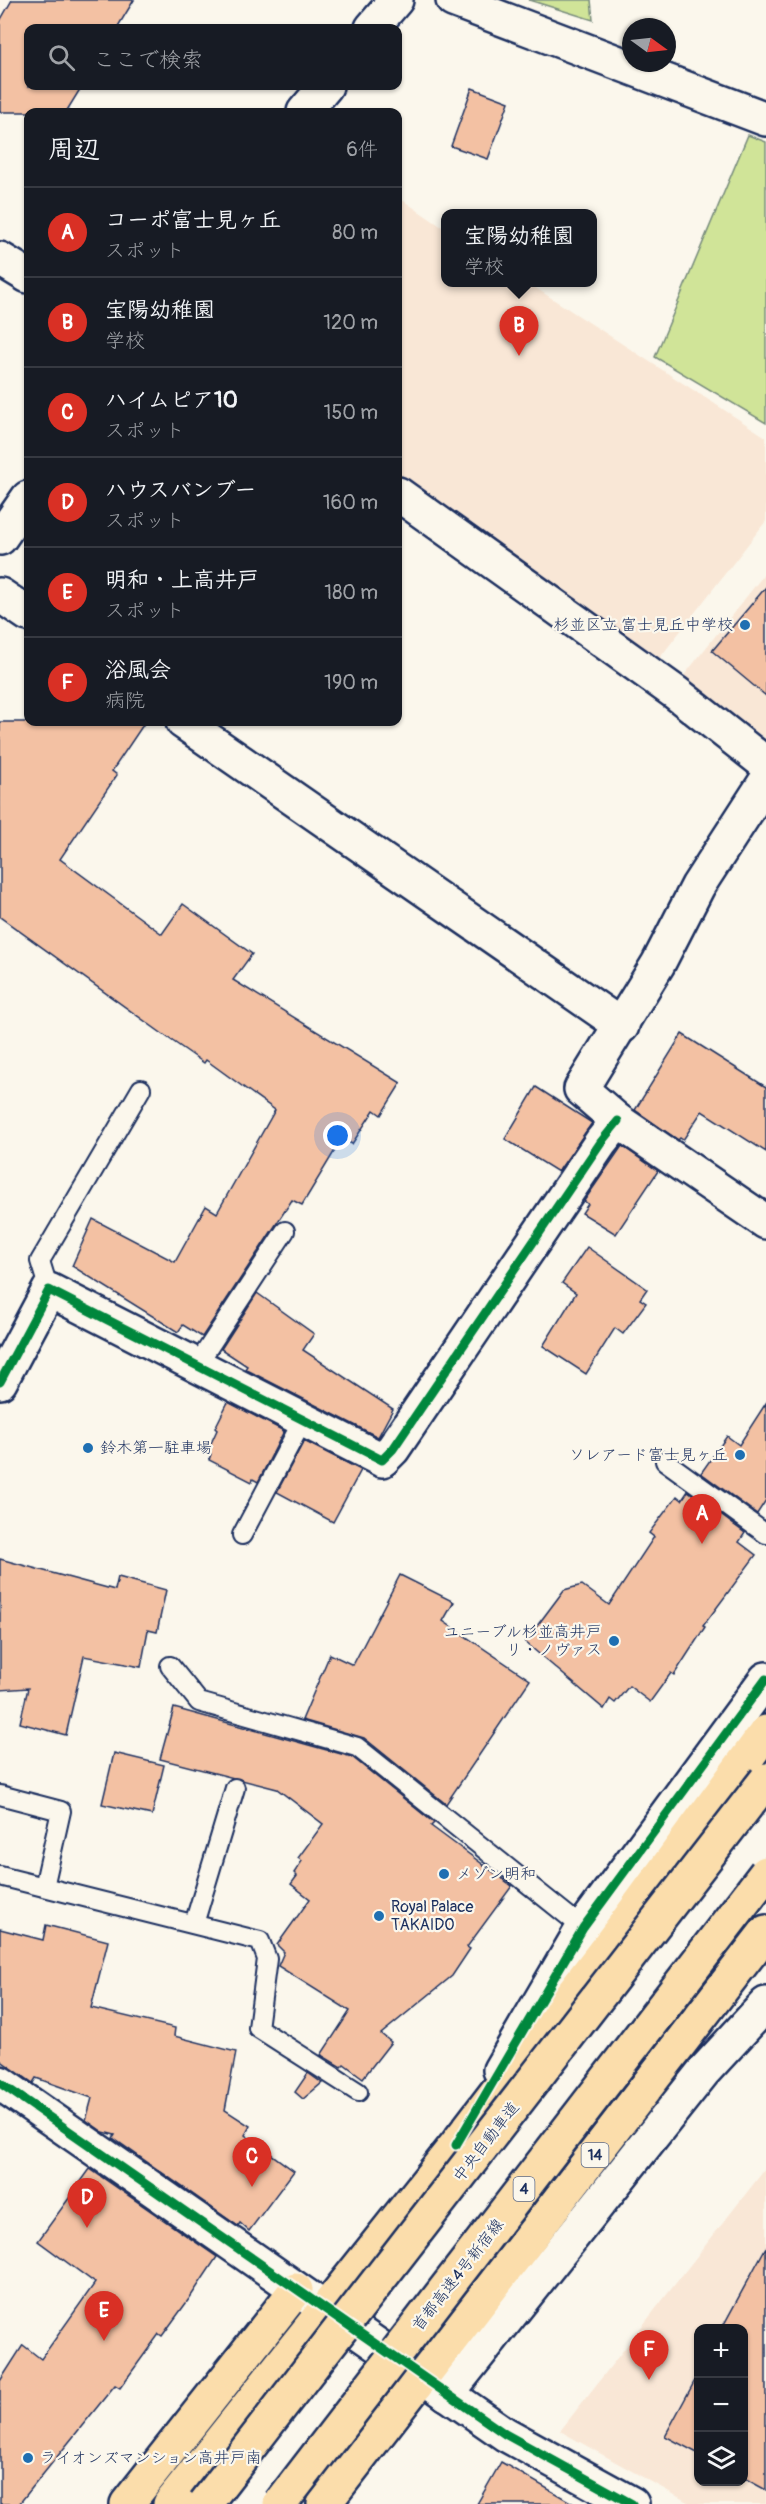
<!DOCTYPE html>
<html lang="ja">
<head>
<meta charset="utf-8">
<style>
	:root { --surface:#171b24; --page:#242831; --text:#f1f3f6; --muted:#9ea1a6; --line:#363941; --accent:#d93025 }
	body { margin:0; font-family:Pangolin,"Klee One",sans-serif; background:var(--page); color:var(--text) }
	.controls { position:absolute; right:18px; bottom:18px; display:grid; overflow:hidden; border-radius:12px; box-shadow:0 2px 4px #0004 }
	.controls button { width:54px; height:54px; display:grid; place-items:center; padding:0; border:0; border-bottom:2px solid var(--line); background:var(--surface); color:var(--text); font:30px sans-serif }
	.compass { position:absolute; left:622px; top:18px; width:54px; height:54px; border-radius:50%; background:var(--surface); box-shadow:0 2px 4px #0004; rotate:105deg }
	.you { position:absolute; left:338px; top:1136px; width:21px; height:21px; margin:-15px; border:4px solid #fff; border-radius:50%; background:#1a73e8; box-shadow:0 0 0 9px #1a73e833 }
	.badge { display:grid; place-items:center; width:39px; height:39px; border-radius:50%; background:var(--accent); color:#fff; font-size:20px; font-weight:700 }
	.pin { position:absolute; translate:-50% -50px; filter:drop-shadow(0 2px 3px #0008) }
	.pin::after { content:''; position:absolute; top:32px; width:21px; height:18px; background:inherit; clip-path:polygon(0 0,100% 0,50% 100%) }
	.popup { position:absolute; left:441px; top:209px; width:156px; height:78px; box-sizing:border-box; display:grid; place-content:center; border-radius:12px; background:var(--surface); filter:drop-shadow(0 2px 4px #0005); font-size:20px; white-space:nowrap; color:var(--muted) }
	.popup b { font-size:22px; color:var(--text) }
	.popup::after { content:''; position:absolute; left:50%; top:100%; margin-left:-12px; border:12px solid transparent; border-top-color:var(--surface) }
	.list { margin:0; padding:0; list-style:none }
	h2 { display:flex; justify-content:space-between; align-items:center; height:78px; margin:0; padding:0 24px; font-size:26px }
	h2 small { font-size:20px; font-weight:400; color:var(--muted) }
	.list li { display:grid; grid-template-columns:39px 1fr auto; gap:18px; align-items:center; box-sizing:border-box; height:90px; padding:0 24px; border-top:2px solid var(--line) }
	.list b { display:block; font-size:22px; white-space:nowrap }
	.list p { margin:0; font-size:20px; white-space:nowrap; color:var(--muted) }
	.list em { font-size:20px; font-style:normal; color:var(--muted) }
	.icon { flex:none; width:33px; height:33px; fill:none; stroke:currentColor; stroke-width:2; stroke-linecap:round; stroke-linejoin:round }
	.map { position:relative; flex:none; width:766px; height:2504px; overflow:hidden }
	.search { position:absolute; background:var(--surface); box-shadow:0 2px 4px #0004; left:24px; top:24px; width:378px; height:66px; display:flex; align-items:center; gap:15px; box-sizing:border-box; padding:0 21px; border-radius:12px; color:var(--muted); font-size:22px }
	.panel { position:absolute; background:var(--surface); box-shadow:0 2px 4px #0004; left:24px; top:108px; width:378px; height:618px; border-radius:12px }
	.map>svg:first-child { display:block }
	.built { fill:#f9e7d6; fill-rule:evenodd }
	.green { fill:#d0e498; stroke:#768a7b; stroke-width:1.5 }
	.building { fill:#f3c1a3; stroke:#1b2f5e; stroke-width:1.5 }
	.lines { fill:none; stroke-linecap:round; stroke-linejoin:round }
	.service-casing { stroke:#1b2f5e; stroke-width:22 }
	.minor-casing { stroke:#1b2f5e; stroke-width:38 }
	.primary-casing { stroke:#1b2f5e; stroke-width:38 }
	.service { stroke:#fbf7ec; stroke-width:18 }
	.minor { stroke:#fbf7ec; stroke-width:33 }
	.primary { stroke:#fbddab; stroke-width:33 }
	.motorway-bridge-casing { stroke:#1b2f5e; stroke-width:38; stroke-linecap:butt }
	.motorway-bridge { stroke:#fbddab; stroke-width:33 }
	.cycleway-casing { stroke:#fbf7ec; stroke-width:13 }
	.cycleway { stroke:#00873e; stroke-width:9 }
	.poi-dot { fill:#1f6fb2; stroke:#fbf7ec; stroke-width:2 }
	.labels { text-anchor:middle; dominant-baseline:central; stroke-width:4.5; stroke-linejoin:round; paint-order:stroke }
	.shield { fill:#fbf7ec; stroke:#5e6b89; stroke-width:1.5 }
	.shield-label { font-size:15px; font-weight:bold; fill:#1b2f5e }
	.poi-label { font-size:16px; fill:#1b2f5e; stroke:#fbf7ec; text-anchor:start }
	.street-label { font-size:16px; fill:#1b2f5e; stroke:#fbf7ec }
</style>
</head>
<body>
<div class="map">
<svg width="766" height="2504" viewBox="0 0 766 2504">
	<rect width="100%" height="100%" fill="#fbf7ec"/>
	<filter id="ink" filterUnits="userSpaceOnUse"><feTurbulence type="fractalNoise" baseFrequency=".0167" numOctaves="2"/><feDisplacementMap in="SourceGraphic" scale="12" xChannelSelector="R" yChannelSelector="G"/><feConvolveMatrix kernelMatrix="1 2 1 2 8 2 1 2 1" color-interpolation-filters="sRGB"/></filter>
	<g filter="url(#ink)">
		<g class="built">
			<path d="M 398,197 L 445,229 L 446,282 L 528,283 L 766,437 L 766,521 L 658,660 L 398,478 Z"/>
			<path d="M 766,572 L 766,739 L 682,678 Z"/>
			<path d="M 766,2168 L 766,2504 L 691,2504 L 560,2431 ZM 698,2328 L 744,2328 L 744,2482 L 698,2482 Z"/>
		</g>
		<g class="green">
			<path d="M 529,0 L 591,0 L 593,20 Z"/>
			<path d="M 748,135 L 766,142 L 766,423 L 655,357 Z"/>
		</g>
		<g class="building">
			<path d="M 12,0 L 134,0 L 117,28 L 28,28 L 28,86 L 82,86 L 66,112 L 0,112 L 0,21 Z"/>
			<path d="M 472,88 L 509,102 L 488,159 L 451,146 Z"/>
			<path d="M 766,587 L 766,696 L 712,651 Z"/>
			<path d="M 0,722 L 145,722 L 112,771 L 117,775 L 60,859 L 162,934 L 183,904 L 252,954 L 233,980 L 401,1083 L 381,1115 L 374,1110 L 352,1144 L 346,1141 L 344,1145 L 340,1142 L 302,1205 L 292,1200 L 202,1337 L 183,1325 L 178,1332 L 72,1266 L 93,1219 L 175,1262 L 206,1206 L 217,1213 L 275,1110 L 206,1060 L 204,1063 L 171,1040 L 0,917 Z"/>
			<path d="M 682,1034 L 766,1087 L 766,1152 L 702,1111 L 683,1140 L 680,1138 L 678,1140 L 635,1110 Z"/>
			<path d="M 536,1087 L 592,1123 L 558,1172 L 505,1139 Z"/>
			<path d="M 622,1146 L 658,1171 L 616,1234 L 582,1213 L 588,1204 L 584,1201 Z"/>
			<path d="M 587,1247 L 647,1289 L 640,1299 L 646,1303 L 623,1334 L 615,1328 L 586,1374 L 543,1346 L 576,1293 L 562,1283 Z"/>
			<path d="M 257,1293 L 314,1334 L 303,1350 L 393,1409 L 378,1437 L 245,1369 L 247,1366 L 221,1349 Z"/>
			<path d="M 228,1402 L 284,1431 L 258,1482 L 253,1479 L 252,1482 L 209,1460 L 211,1454 L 207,1452 L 217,1430 L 215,1428 Z"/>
			<path d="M 766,1403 L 766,1500 L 757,1514 L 701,1473 L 727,1436 L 739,1445 Z"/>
			<path d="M 304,1441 L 361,1470 L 333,1522 L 277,1492 Z"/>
			<path d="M 688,1491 L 745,1533 L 739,1542 L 756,1555 L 703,1626 L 705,1627 L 674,1675 L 671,1673 L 650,1702 L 629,1686 L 615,1703 L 610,1699 L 604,1709 L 525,1642 L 564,1590 L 582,1585 L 609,1605 L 654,1537 L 649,1533 L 677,1496 L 682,1500 Z"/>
			<path d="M 0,1559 L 115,1590 L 118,1577 L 166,1590 L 157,1632 L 148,1630 L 141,1667 L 84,1656 L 66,1735 L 20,1723 L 28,1688 L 0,1690 Z"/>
			<path d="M 400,1575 L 454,1602 L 443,1621 L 530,1680 L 446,1804 L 364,1738 L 302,1720 L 330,1654 L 353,1665 Z"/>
			<path d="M 174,1708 L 352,1757 L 434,1823 L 431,1826 L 512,1886 L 467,1947 L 470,1949 L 452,1976 L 381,2034 L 391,2042 L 363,2078 L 344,2064 L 341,2067 L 321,2055 L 350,2011 L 278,1966 L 284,1952 L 277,1945 L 310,1899 L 291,1884 L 297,1876 L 294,1873 L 302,1861 L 298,1858 L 323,1824 L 277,1789 L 160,1759 Z"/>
			<path d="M 114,1753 L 164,1765 L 152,1815 L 102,1804 Z"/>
			<path d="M 46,1925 L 108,1941 L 91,2008 L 175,2028 L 174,2036 L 236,2052 L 225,2110 L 250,2126 L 245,2135 L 294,2171 L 249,2231 L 240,2223 L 238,2226 L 113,2138 L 115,2135 L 103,2132 L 86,2120 L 92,2098 L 36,2078 L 33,2083 L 0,2060 L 0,1929 L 43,1940 Z"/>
			<path d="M 308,2073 L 322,2083 L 303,2099 L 295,2092 Z"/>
			<path d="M 90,2169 L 217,2257 L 189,2299 L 162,2336 L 159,2334 L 120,2388 L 115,2385 L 19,2504 L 0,2504 L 0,2381 L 23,2345 L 41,2359 L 95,2283 L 38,2241 Z"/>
			<path d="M 766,2247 L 766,2490 L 744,2478 L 744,2328 L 722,2328 Z"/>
			<path d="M 699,2373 L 699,2454 L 665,2436 Z"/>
			<path d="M 501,2462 L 574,2504 L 477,2504 Z"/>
		</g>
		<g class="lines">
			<g class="service-casing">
				<g id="service">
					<path d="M 49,1290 L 40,1261 L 141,1089"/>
					<path d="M 197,1365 L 285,1231"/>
					<path d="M 665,1461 L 766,1534"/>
					<path d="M 242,1535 L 303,1420"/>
					<path d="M 170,1666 L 199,1702 L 357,1747 L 583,1928"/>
					<path d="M 0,1795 L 61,1811 L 44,1887"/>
					<path d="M 0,1876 L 260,1941 L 267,1959 L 258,2028 L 358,2092"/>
					<path d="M 194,1924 L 235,1788"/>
				</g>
			</g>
			<g class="minor-casing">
				<g id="minor">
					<path d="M 453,0 L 766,119"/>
					<path d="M 372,28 L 396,0"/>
					<path d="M 304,112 L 326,86"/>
					<path d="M 0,259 L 28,276"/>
					<path d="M 398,494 L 676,693 L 766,764"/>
					<path d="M 0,538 L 28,498"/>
					<path d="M 0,595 L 28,614"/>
					<path d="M 183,722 L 622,1026"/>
					<path d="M 766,781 L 698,886 L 658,964 L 581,1089 L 618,1121 L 766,1222"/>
					<path d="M 0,1382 L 49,1290 L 382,1460 L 393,1449 L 601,1142 L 618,1121"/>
					<path d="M 500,2070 L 583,1928 L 766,1679"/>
					<path d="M 0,2083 L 505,2434 L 632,2504"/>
					<path d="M 447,2394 L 704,2071 L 766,2004"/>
				</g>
			</g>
			<g class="primary-casing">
				<g id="primary">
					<path d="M 127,2504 L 296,2290"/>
					<path d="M 170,2504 L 456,2145 L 619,1932 L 766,1732"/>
					<path d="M 324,2504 L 766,1932"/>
				</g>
			</g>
			<use href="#service" class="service"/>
			<use href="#minor" class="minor"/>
			<use href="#primary" class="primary"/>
			<g class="motorway-bridge-casing">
				<g id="motorway-bridge">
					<path d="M 205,2504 L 766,1780"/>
					<path d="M 280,2504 L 766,1873"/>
				</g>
			</g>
			<use href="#motorway-bridge" class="motorway-bridge"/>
			<g class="cycleway-casing">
				<g id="cycleway">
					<path d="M 0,1382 L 49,1290 L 382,1460 L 393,1449 L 601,1142 L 618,1121"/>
					<path d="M 0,2083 L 505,2434 L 632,2504"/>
					<path d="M 456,2145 L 583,1928 L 766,1679"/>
				</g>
			</g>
			<use href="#cycleway" class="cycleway"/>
		</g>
	</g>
	<g class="poi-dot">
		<circle cx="745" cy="625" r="6"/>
		<circle cx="88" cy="1448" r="6"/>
		<circle cx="740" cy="1455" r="6"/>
		<circle cx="614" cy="1641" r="6"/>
		<circle cx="444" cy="1874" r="6"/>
		<circle cx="379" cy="1916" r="6"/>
		<circle cx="28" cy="2458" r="6"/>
	</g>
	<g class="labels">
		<g class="shield">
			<rect x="581.5" y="2143" width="27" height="24" rx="4.5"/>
			<rect x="513.5" y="2177" width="21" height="24" rx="4.5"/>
		</g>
		<g class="shield-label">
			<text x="595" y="2155">14</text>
			<text x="524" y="2189">4</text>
		</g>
		<g class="poi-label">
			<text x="733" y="625" text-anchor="end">杉並区立 富士見丘中学校</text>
			<text x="100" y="1448">鈴木第一駐車場</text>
			<text x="728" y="1455" text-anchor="end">ソレアード富士見ヶ丘</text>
			<text x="602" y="1632" text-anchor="end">ユニーブル杉並高井戸<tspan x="602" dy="18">リ・ノヴァス</tspan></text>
			<text x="456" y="1874">メゾン明和</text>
			<text x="391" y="1907">Royal Palace<tspan x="391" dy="18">TAKAIDO</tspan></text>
			<text x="40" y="2458">ライオンズマンション高井戸南</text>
		</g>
		<g class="street-label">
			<text transform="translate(486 2142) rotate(-52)">中央自動車道</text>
			<text transform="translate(458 2275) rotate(-52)">首都高速4号新宿線</text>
		</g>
	</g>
</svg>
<div class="controls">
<button>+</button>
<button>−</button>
<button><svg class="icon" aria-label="layers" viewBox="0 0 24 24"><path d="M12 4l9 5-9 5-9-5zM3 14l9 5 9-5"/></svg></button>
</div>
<svg class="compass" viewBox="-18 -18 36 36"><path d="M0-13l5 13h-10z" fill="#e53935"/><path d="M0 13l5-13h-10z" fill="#9ea1a6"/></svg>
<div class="you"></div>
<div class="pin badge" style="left:702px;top:1544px">A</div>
<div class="pin badge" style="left:519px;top:356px">B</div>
<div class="popup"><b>宝陽幼稚園</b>学校</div>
<div class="pin badge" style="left:252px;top:2187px">C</div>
<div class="pin badge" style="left:87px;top:2228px">D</div>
<div class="pin badge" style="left:104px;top:2341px">E</div>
<div class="pin badge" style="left:649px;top:2380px">F</div>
<div class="search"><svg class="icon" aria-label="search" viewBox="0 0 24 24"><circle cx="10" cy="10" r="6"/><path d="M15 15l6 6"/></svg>ここで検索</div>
<section class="panel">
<h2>周辺<small>6件</small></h2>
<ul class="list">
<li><span class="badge">A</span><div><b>コーポ富士見ヶ丘</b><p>スポット</p></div><em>80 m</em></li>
<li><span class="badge">B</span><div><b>宝陽幼稚園</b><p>学校</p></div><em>120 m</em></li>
<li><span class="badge">C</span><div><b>ハイムピア10</b><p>スポット</p></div><em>150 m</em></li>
<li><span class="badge">D</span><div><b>ハウスバンブー</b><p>スポット</p></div><em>160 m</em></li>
<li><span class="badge">E</span><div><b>明和・上高井戸</b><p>スポット</p></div><em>180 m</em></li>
<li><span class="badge">F</span><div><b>浴風会</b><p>病院</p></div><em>190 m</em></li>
</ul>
</section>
</div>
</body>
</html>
